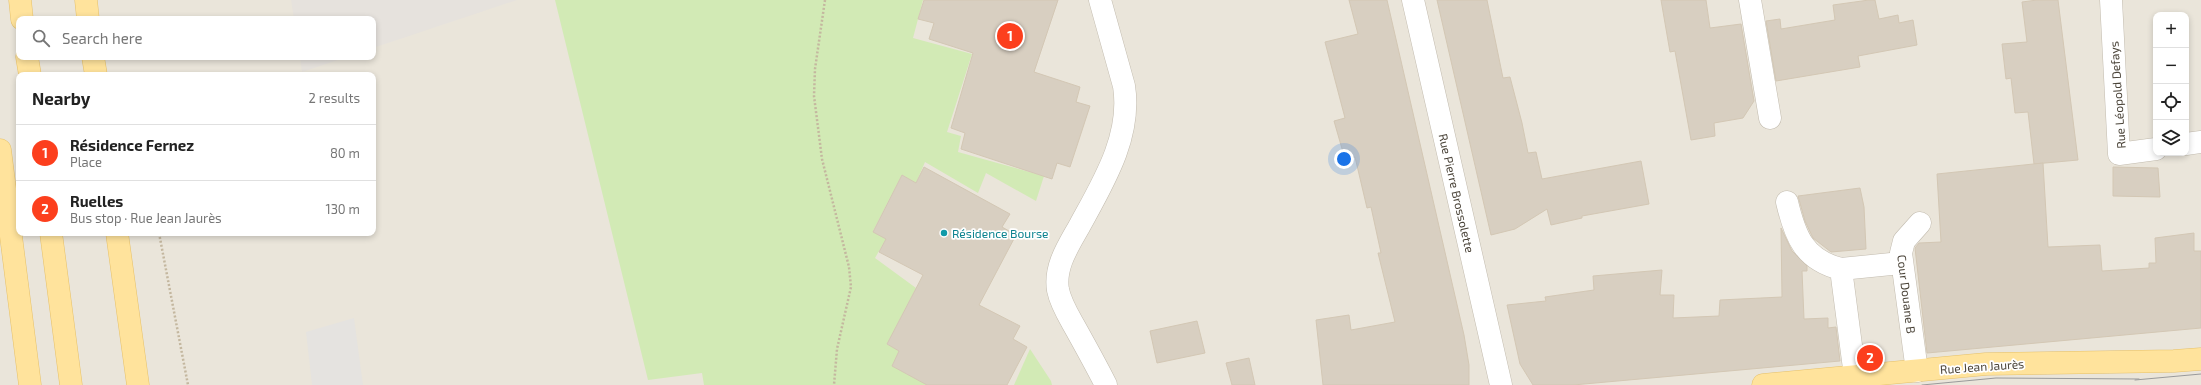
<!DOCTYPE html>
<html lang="en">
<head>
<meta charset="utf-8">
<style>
	:root { --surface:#fff; --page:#f6f6f6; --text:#222; --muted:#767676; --line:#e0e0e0; --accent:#fc3f1d }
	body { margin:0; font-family:"Exo 2",sans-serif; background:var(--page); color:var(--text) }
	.controls { position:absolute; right:12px; top:12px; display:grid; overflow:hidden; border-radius:8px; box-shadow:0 2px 6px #0003 }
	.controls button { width:36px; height:36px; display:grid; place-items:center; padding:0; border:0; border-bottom:1px solid var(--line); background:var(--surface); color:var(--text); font:20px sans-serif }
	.you { position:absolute; left:1344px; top:159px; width:14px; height:14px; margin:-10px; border:3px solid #fff; border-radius:50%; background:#1a73e8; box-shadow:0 0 0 6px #1a73e833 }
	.badge { display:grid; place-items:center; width:26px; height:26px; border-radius:50%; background:var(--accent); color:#fff; font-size:13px; font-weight:700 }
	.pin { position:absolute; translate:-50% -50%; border:2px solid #fff; box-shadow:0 1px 4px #0006 }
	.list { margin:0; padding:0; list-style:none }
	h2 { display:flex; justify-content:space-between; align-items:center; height:52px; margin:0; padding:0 16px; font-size:17px }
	h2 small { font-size:13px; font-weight:400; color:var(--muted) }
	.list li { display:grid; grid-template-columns:26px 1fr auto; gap:12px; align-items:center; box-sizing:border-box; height:56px; padding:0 16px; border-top:1px solid var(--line) }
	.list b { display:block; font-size:15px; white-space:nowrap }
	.list p { margin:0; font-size:13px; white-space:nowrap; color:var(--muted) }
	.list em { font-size:13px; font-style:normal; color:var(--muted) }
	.icon { flex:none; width:22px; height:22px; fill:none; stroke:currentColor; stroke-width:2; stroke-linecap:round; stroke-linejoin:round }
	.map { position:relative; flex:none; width:2201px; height:385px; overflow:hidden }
	.search { position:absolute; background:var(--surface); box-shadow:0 2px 6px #0003; left:16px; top:16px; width:360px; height:44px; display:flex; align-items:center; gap:10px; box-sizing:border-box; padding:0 14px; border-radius:8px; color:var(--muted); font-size:15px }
	.panel { position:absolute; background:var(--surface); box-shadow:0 2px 6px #0003; left:16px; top:72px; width:360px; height:164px; border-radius:8px }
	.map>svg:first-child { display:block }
	.residential { fill:#eae5da; fill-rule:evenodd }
	.industrial { fill:#e6e2dd }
	.green { fill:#d2eab5 }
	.parking { fill:#e5e3e0 }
	.building { fill:#d8cfc1; stroke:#d3c7b4 }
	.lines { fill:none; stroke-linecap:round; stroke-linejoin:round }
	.minor-casing { stroke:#c2bbae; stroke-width:23 }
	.major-casing { stroke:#e6c16a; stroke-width:23 }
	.path { stroke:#c4b79f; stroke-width:2.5; stroke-dasharray:2 2; stroke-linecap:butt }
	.minor { stroke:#fff; stroke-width:22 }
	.major { stroke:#ffe39c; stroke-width:22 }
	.tram { stroke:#9a9a9a; stroke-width:1 }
	.culture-dot { fill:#0f9aa8; stroke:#fff; stroke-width:1.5 }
	.labels { text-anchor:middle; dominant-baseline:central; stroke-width:3.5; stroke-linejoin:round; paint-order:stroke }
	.street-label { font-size:12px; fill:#4b4439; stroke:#fff }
	.culture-label { font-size:12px; fill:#0d838f; stroke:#fff; text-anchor:start }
</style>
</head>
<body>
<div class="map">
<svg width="2201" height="385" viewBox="0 0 2201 385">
	<rect width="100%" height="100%" fill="#f6f3ec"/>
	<path class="residential" d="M 0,0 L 2201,0 L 2201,385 L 0,385 ZM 2156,15 L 2186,15 L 2186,153 L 2156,153 ZM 19,19 L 373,19 L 373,57 L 19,57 ZM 19,75 L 373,75 L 373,233 L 19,233 Z"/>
	<g class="industrial">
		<path d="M 291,0 L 517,0 L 373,48 L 373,19 L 294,19 Z"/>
		<path d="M 300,57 L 347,57 L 302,72 Z"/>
	</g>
	<g class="green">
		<path d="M 555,0 L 923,0 L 913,38 L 972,54 L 947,132 L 961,136 L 958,152 L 1044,176 L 1036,201 L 986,173 L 978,193 L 925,162 L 916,183 L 902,175 L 873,231 L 886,239 L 875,258 L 916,288 L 887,344 L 899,351 L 892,366 L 928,385 L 704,385 L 702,373 L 648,380 Z"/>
		<path d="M 1030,349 L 1051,381 L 1052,385 L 1014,385 Z"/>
	</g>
	<path class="parking" d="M 354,318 L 363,385 L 312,385 L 306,332 Z"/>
	<g class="building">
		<path d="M 924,0 L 1058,0 L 1034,72 L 1080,87 L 1076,102 L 1090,106 L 1070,167 L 1057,163 L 1052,179 L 961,149 L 965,133 L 951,128 L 973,53 L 929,39 L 934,23 L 918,19 Z"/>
		<path d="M 1349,0 L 1387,0 L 1464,335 L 1469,365 L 1469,385 L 1323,385 L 1316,320 L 1349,315 L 1351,330 L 1395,322 L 1378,253 L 1381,253 L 1371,207 L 1367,208 L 1355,157 L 1345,159 L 1334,121 L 1345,118 L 1325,42 L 1358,34 Z"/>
		<path d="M 1437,0 L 1487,0 L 1503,78 L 1510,77 L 1522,123 L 1528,153 L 1536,152 L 1542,179 L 1641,161 L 1649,204 L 1582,216 L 1582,218 L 1551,225 L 1547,209 L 1515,229 L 1491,235 Z"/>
		<path d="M 1661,0 L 1706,0 L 1710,28 L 1741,24 L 1754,101 L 1743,118 L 1714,123 L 1715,136 L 1691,140 L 1675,51 L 1670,52 Z"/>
		<path d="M 1869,0 L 1875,0 L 1879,19 L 1898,15 L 1899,23 L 1913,20 L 1917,45 L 1858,56 L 1860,67 L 1776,81 L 1766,21 L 1780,19 L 1781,29 L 1835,20 L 1833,5 Z"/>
		<path d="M 2037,0 L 2058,0 L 2078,160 L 2034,164 L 2028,112 L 2015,113 L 2011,78 L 2006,79 L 2002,44 L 2027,42 L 2022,2 Z"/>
		<path d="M 2043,163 L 2048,247 L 2100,245 L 2102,271 L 2149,268 L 2149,263 L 2156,263 L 2155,238 L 2194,233 L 2194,251 L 2201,251 L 2201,328 L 1927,353 L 1915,248 L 1919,243 L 1941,242 L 1937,174 Z"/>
		<path d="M 924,167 L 1010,214 L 1002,227 L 1016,235 L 979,305 L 1020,326 L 1013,339 L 1027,347 L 1007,385 L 927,385 L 892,366 L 899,351 L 887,344 L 923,275 L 879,252 L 886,239 L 873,232 L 902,175 L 916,183 Z"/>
		<path d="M 2113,167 L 2158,168 L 2160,197 L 2113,196 Z"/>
		<path d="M 1860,188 L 1864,207 L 1866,249 L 1831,252 L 1813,238 L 1805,221 L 1798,196 Z"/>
		<path d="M 1781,228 L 1792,251 L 1807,266 L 1807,271 L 1802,271 L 1804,319 L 1828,318 L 1828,328 L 1836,327 L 1840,361 L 1573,385 L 1533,385 L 1520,364 L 1507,305 L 1546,301 L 1545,297 L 1594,290 L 1593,276 L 1662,270 L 1660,295 L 1674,295 L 1673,318 L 1719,316 L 1720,300 L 1782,297 Z"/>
		<path d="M 1197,321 L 1205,353 L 1157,363 L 1150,331 Z"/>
		<path d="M 1249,358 L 1255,385 L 1232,385 L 1226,363 Z"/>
	</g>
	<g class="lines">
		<g class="minor-casing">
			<g id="minor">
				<path d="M 1100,0 L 1124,86 C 1132,136 1103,183 1080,225 C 1069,245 1054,266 1058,290 C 1061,305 1070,318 1077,331 C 1087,349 1097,367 1106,385"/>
				<path d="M 1413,0 L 1501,385"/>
				<path d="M 1750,0 L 1770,118"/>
				<path d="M 2111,0 L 2119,154 L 2156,149"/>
				<path d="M 2186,144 L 2201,142"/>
				<path d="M 1787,202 C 1795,236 1804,260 1841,269 L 1855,376"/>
				<path d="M 1841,269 L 1901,263"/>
				<path d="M 1917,371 L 1901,253 L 1904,241 L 1920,223"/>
			</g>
		</g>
		<g class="major-casing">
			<g id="major">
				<path d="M 20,0 L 22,19"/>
				<path d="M 86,0 L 88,19"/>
				<path d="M 27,57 L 30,75"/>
				<path d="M 93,57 L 96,75"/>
				<path d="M 0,150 L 30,385"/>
				<path d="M 51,233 L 71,385"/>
				<path d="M 117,233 L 138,385"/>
				<path d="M 1763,385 L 1986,364 L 2174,361 L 2201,359"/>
			</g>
		</g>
		<g class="path">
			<path d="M 825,0 L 815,69 L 814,96 L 822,159 L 849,267 L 851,287 L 837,349 L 834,385"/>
			<path d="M 159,233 L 188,385"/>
		</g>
		<use href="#minor" class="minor"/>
		<use href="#major" class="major"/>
		<g class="tram">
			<path d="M 2135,380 L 2201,374"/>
			<path d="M 1922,385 L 1996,378 L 2139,379"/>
		</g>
	</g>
	<circle class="culture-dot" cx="944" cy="233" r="4"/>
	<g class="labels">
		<g class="street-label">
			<text transform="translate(2117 95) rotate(-94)">Rue Léopold Defays</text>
			<text transform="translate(1457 193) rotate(77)">Rue Pierre Brossolette</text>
			<text transform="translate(1907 294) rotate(83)">Cour Douane B</text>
			<text transform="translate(1982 366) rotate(-4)">Rue Jean Jaurès</text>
		</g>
		<g class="culture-label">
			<text x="952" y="233">Résidence Bourse</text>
		</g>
	</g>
</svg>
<div class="controls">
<button>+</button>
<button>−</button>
<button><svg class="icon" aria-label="locate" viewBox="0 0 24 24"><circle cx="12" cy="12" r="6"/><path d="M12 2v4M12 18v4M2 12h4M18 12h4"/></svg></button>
<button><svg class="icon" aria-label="layers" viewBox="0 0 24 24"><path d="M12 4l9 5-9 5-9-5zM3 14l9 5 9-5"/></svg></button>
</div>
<div class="you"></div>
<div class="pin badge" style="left:1010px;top:36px">1</div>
<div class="pin badge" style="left:1870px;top:358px">2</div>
<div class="search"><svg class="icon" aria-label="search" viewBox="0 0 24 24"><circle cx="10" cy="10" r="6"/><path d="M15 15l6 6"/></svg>Search here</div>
<section class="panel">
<h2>Nearby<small>2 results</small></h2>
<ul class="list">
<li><span class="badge">1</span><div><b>Résidence Fernez</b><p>Place</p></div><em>80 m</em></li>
<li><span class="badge">2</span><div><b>Ruelles</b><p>Bus stop · Rue Jean Jaurès</p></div><em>130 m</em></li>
</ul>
</section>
</div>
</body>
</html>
